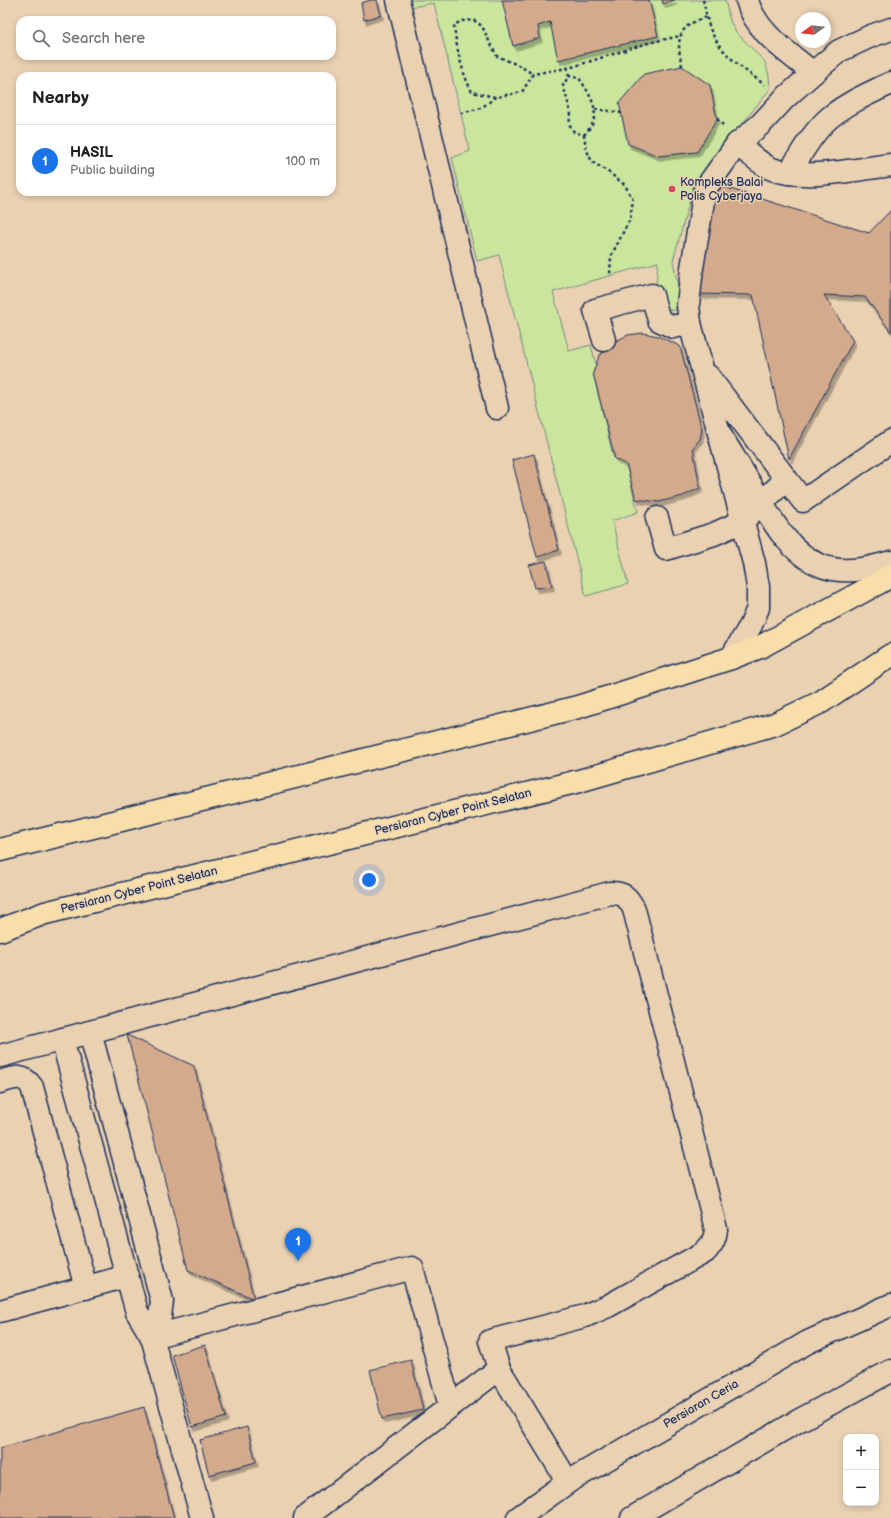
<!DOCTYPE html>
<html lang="en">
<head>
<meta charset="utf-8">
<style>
	:root { --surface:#fff; --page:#f6f6f6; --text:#202124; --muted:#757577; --line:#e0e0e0; --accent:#1a73e8 }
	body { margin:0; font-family:"Balsamiq Sans",sans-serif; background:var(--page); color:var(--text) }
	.controls { position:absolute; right:12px; bottom:12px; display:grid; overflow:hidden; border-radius:8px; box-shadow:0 2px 6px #0003 }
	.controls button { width:36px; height:36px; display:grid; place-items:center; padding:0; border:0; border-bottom:1px solid var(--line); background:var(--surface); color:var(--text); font:20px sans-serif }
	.compass { position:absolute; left:795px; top:12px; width:36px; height:36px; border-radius:50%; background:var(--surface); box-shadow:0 2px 6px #0003; rotate:255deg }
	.you { position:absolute; left:369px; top:880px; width:14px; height:14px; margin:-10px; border:3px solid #fff; border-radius:50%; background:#1a73e8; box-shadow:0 0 0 6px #1a73e833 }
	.badge { display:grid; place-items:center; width:26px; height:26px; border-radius:50%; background:var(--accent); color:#fff; font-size:13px; font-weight:700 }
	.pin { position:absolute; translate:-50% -33px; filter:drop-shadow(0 1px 2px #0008) }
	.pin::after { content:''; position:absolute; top:21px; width:14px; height:12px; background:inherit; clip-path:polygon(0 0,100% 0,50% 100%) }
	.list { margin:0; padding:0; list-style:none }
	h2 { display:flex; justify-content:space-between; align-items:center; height:52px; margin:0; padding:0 16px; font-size:17px }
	h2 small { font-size:13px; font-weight:400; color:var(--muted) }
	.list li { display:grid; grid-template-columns:26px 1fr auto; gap:12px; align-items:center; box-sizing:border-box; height:72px; padding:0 16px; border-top:1px solid var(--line) }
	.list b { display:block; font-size:15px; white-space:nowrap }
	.list p { margin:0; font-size:13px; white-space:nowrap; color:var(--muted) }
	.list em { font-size:13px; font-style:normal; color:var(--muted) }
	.icon { flex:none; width:22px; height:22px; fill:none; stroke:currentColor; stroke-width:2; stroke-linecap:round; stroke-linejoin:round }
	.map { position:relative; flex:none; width:891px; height:1518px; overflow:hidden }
	.search { position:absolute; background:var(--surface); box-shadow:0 2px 6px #0003; left:16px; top:16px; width:320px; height:44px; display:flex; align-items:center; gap:10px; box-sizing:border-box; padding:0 14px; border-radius:12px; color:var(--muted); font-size:15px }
	.panel { position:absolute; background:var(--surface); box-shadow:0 2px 6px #0003; left:16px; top:72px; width:320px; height:124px; border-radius:12px }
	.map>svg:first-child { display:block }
	.green { fill:#cae69d; stroke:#728a7e }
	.building { fill:#d3aa8c; stroke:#1b2f5e; filter:url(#shadow) }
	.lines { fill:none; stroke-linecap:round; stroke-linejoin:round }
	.minor-casing { stroke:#1b2f5e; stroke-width:25 }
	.major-casing { stroke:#1b2f5e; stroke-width:25 }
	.path { stroke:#1b2f5e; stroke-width:2.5; stroke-dasharray:3 3; stroke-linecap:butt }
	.minor { stroke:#e9d1b2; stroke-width:22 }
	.major { stroke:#f8deab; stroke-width:22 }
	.poi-dot { fill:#d1495b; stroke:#e9d1b2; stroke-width:1.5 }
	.labels { text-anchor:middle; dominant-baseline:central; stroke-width:3; stroke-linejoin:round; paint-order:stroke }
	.poi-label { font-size:12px; fill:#1b2f5e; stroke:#e9d1b2; text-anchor:start }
	.street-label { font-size:12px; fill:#1b2f5e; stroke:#e9d1b2 }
</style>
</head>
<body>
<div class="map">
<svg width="891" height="1518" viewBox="0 0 891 1518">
	<defs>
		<filter id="shadow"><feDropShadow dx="2.5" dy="4.5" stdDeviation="0" flood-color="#0004"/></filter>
	</defs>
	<rect width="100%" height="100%" fill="#e9d1b2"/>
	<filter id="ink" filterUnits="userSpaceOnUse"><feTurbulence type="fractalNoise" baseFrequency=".025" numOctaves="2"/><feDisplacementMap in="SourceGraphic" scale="8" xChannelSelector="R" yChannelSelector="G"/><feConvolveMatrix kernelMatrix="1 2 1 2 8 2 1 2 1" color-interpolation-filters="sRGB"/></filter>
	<g filter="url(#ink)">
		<path class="green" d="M 410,0 L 725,0 L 730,21 L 736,32 L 765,62 L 769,76 L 770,89 L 707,168 L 689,203 L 673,261 L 680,297 L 679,305 L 674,311 L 666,308 L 656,287 L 658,262 L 553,292 L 569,351 L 591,345 L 596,365 L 593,373 L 614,459 L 626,464 L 638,512 L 612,521 L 628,584 L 586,596 L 499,255 L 477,261 L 452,158 L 470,151 L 434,3 L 411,7 Z"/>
		<g class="building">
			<path d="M 371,0 L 377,0 L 381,15 L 364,20 L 361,3 Z"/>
			<path d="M 502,0 L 649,0 L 658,36 L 558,60 L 550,22 L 538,26 L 540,38 L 513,46 Z"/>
			<path d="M 662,0 L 675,0 L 663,4 Z"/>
			<path d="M 682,66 L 710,85 L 717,119 L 697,152 L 658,156 L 628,144 L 619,103 L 644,74 Z"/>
			<path d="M 715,184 L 869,233 L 891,210 L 891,332 L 865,297 L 824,295 L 853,341 L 789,459 L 753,295 L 696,294 Z"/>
			<path d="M 643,333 L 658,336 L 680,346 L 702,429 L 700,439 L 693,448 L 700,488 L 683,496 L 659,502 L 636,499 L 626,464 L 615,459 L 593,373 L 599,356 L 612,343 L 628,335 Z"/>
			<path d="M 534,454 L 559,550 L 537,557 L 512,460 Z"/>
			<path d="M 546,561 L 552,586 L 535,588 L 529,565 Z"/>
			<path d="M 127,1035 L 194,1066 L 254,1299 L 188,1270 Z"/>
			<path d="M 205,1345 L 226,1417 L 192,1427 L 172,1355 Z"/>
			<path d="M 411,1360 L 423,1410 L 382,1419 L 370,1370 Z"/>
			<path d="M 144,1407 L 174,1518 L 0,1518 L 0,1448 Z"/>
			<path d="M 247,1427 L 256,1462 L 209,1475 L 200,1440 Z"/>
		</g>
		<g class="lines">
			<g class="minor-casing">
				<g id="minor">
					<path d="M 398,0 L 497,408"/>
					<path d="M 747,0 C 756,33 788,52 813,73"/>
					<path d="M 737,144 C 746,151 763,166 772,169 C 804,181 857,169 891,165"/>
					<path d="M 789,173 C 801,154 812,133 829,118 C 847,103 870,93 891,83"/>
					<path d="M 604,340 L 595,310 L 652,295 L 659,320 L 673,327 L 690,323"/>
					<path d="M 708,376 L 803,501 L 891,441"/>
					<path d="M 719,433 L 690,323 L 688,305 L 692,268 L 705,189 L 737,144 L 761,124 L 784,99 L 813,73 L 839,51 L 871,36 L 891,29"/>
					<path d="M 657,518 L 666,549 L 714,534 L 743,521 L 786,479"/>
					<path d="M 731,658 L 751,625 L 758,608 L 758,587 L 754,563 L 719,433 C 731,452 742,471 754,490 C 771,519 789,553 822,566 C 845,575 869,568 891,562"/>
					<path d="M 90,1032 L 162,1301 L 160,1317 L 152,1337"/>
					<path d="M 62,1039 L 135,1305 L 137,1312 L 152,1337 L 202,1518"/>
					<path d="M 0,1056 L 610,893 C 624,893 627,896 634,909 L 716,1229 C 715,1240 712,1244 705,1252 L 608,1306 L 596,1311 L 585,1316 L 490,1341 L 499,1369 L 568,1482"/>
					<path d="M 0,1082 C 14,1078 23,1073 32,1087 L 86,1288"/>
					<path d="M 0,1311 L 127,1276"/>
					<path d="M 152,1337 L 412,1268 L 450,1406"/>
					<path d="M 305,1518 L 499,1369"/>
					<path d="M 518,1518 L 568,1482 L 808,1342 L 891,1305"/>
					<path d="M 632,1518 L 798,1421 L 891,1371"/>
				</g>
			</g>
			<g class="major-casing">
				<g id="major">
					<path d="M 0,850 L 578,707 L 731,658 L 760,647 L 882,581 L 891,575"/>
					<path d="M 0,930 L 45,913 L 579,781 L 775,724 L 821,702 L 891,655"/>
				</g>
			</g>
			<g class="path">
				<path d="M 703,0 C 706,11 707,23 712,33 C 723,56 745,70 765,85"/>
				<path d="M 682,66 C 679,52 675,35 689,25 C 694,21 702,19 707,17"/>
				<path d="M 567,67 L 569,76"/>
				<path d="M 495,97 L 472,92 C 462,73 456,47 454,25 L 462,21 L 473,20 L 482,26 L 490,43 L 497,56 L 520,66 L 533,74"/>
				<path d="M 595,109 L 622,113"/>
				<path d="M 461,113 L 481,108 L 496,97 L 522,92 L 533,74 L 572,67 L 648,43 L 680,36"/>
				<path d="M 717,119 L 723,125"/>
				<path d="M 584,135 C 587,131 592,127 593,122 C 599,107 587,90 579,78 L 569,76 L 563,85 L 571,113 L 569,124 L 574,132 L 584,135 L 586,148 L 592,162 L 607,171 L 625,185 L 633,200 L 630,219 L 611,256 L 610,275"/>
			</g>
			<use href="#minor" class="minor"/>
			<use href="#major" class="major"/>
		</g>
	</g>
	<circle class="poi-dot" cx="672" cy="189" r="4"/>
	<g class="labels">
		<g class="poi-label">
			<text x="680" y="182">Kompleks Balai<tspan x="680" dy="14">Polis Cyberjaya</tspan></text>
		</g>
		<g class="street-label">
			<text transform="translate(453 812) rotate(-14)">Persiaran Cyber Point Selatan</text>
			<text transform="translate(139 890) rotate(-14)">Persiaran Cyber Point Selatan</text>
			<text transform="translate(701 1404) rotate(-30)">Persiaran Ceria</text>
		</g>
	</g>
</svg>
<div class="controls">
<button>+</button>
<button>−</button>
</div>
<svg class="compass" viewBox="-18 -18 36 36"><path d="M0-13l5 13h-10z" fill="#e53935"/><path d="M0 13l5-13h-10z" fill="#757577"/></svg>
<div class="you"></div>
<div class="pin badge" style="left:298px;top:1261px">1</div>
<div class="search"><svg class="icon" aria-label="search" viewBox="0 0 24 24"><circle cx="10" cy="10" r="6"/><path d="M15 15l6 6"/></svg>Search here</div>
<section class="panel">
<h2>Nearby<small></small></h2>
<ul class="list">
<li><span class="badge">1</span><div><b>HASIL</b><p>Public building</p></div><em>100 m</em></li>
</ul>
</section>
</div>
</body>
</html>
